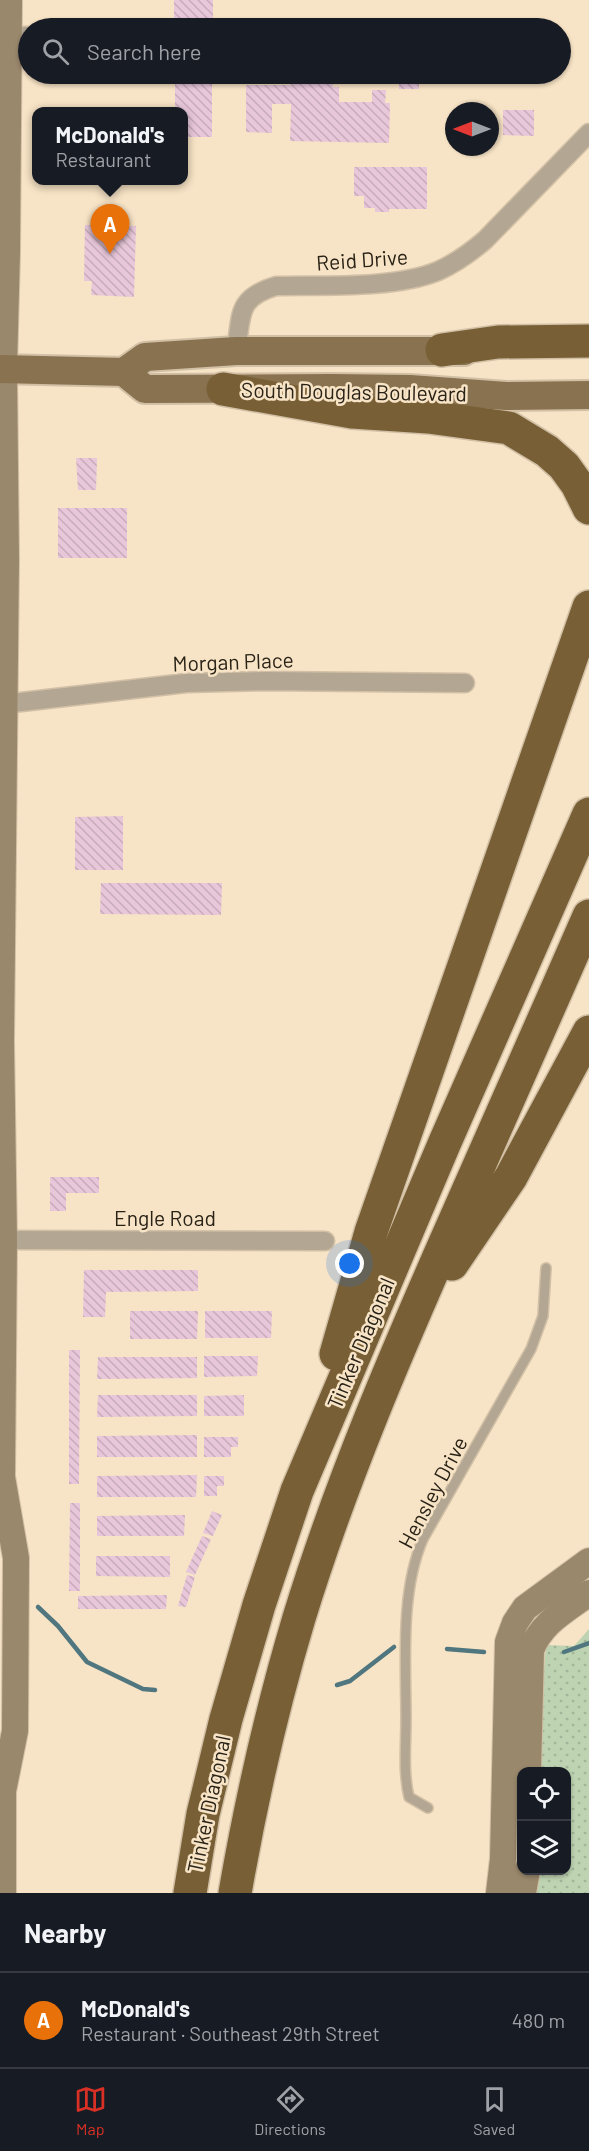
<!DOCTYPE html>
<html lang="en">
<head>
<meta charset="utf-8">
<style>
	:root { --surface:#171b24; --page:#242831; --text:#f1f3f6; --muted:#9ea1a6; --line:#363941; --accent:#d93025 }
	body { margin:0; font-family:Barlow,sans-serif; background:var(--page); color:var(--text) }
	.controls { position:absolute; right:18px; bottom:18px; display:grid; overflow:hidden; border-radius:12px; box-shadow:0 2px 4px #0004 }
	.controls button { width:54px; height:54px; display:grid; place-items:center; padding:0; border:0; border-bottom:2px solid var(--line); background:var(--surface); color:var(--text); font:30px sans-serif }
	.compass { position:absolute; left:445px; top:102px; width:54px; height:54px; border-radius:50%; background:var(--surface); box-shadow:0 2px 4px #0004; rotate:270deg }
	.you { position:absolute; left:350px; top:1264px; width:21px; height:21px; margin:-15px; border:4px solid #fff; border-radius:50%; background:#1a73e8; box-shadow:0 0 0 9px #1a73e833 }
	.badge { display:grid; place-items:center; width:39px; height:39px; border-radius:50%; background:var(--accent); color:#fff; font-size:20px; font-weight:700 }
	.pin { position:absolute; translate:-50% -50px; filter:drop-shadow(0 2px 3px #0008) }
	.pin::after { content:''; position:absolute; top:32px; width:21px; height:18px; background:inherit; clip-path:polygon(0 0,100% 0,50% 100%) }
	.popup { position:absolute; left:32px; top:107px; width:156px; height:78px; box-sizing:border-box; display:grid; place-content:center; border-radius:12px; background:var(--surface); filter:drop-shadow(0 2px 4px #0005); font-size:20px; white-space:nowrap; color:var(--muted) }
	.popup b { font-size:22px; color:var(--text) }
	.popup::after { content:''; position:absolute; left:50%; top:100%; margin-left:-12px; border:12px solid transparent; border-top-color:var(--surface) }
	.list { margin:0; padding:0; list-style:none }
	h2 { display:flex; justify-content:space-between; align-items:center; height:78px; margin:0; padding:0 24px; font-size:26px }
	h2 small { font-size:20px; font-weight:400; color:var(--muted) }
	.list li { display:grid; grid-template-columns:39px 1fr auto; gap:18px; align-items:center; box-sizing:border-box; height:96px; padding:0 24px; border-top:2px solid var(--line) }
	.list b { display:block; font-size:22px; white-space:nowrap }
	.list p { margin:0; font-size:20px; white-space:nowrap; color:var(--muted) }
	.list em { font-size:20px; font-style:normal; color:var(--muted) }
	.icon { flex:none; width:33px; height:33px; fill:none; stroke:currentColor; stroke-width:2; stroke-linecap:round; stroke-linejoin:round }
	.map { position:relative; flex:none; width:589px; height:1893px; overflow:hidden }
	.search { position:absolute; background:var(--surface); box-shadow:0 2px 4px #0004; left:18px; right:18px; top:18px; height:66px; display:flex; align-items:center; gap:15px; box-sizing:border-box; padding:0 21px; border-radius:33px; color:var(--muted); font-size:22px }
	.sheet { height:174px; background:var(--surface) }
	nav { display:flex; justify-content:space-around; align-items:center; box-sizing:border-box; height:84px; border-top:2px solid var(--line); background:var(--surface); font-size:16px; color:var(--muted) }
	nav a { display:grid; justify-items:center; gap:3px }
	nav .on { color:var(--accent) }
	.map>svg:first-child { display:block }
	.grass { fill:url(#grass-dots) }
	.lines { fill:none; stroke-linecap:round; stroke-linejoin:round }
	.stream { stroke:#50767f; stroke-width:4.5 }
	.building { fill:url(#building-back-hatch) }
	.service-casing { stroke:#d2c0a6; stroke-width:12 }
	.minor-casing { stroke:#d2c0a6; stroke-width:21 }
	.secondary-casing { stroke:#d2c0a6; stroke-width:28 }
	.primary-casing { stroke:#d2c0a6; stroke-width:32 }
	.motorway-casing { stroke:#d2c0a6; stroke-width:36 }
	.service { stroke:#b3a794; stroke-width:9 }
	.minor { stroke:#b3a794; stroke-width:18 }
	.secondary { stroke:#9a886c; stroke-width:26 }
	.primary { stroke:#88724f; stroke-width:28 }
	.motorway { stroke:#785f35; stroke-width:33 }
	.labels { text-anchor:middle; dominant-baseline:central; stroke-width:5; stroke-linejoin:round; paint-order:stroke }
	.street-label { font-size:21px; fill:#292217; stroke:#f7e3c5 }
</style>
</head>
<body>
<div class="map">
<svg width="589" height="1893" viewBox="0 0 589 1893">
	<defs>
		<pattern id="grass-dots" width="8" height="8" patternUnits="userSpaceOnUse" patternTransform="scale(1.5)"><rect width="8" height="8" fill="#bdd3b1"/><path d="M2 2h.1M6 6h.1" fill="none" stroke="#a2b598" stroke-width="1.8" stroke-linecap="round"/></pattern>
		<pattern id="building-back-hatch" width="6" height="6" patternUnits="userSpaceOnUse" patternTransform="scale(1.5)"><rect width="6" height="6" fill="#e8c7da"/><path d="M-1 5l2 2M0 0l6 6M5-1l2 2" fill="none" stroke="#c7abba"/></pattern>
	</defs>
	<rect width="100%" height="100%" fill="#f7e3c5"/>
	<path class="grass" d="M 589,1629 L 589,1893 L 535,1893 L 537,1871 L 566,1870 L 566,1772 L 541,1771 L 542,1695 L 546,1645 L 574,1646 Z"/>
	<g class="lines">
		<g class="stream">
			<path d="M 38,1607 L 58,1626 L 87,1662 L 143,1689 L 155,1690"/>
			<path d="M 447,1649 L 484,1652"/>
			<path d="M 564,1652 L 589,1643"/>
			<path d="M 337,1685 L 350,1681 L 394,1647"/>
		</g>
	</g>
	<g class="building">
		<path d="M 174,0 L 213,0 L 213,21 L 174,20 Z"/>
		<path d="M 175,74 L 212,74 L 212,137 L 184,137 L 184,112 L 175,112 Z"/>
		<rect x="399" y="74" width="20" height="15"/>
		<path d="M 291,77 L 333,77 L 333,87 L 339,87 L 339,102 L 372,102 L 372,90 L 386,90 L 385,103 L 390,103 L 389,143 L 290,141 L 291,104 L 272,104 L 272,133 L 246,132 L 246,85 L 291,85 Z"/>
		<path d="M 503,110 L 534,110 L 534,136 L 503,135 Z"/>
		<path d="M 354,167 L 427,167 L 427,209 L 389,209 L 389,212 L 375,212 L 375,208 L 364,208 L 364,196 L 354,196 Z"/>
		<path d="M 85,225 L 136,226 L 134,297 L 91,295 L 92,281 L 84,281 Z"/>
		<path d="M 76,458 L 97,458 L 96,490 L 78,490 Z"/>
		<rect x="58" y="508" width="69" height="50"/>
		<path d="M 123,816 L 123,870 L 75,870 L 75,817 Z"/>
		<path d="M 101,883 L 222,883 L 221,915 L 100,914 Z"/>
		<path d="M 50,1177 L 99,1177 L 99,1193 L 66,1193 L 66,1211 L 50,1211 Z"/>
		<path d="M 84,1270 L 198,1270 L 198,1291 L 106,1292 L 105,1317 L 83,1317 Z"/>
		<path d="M 130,1311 L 198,1311 L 197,1339 L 130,1339 Z"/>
		<path d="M 205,1311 L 272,1311 L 271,1338 L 205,1338 Z"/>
		<path d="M 69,1350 L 80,1350 L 79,1484 L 69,1484 Z"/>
		<path d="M 204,1356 L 258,1356 L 257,1376 L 204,1377 Z"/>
		<path d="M 98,1357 L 197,1357 L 197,1378 L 97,1379 Z"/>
		<path d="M 98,1395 L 197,1395 L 197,1416 L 97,1417 Z"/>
		<path d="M 244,1395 L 244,1416 L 204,1416 L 204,1396 Z"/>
		<path d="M 197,1435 L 197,1457 L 97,1457 L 97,1436 Z"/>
		<path d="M 204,1437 L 238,1437 L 238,1447 L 231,1447 L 231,1457 L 204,1457 Z"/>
		<path d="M 197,1475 L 196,1497 L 97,1497 L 97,1476 Z"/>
		<path d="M 204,1476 L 224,1476 L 224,1486 L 217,1486 L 217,1496 L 204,1496 Z"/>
		<path d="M 70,1503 L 80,1503 L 80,1591 L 69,1591 Z"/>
		<path d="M 212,1511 L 222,1515 L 213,1536 L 203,1533 Z"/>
		<path d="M 185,1515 L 184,1536 L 97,1536 L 97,1516 Z"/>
		<path d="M 202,1536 L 211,1539 L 195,1575 L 186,1572 Z"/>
		<path d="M 96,1556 L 170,1556 L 170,1577 L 96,1576 Z"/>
		<path d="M 187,1575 L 195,1577 L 186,1607 L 178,1606 Z"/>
		<path d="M 167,1595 L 166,1609 L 78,1609 L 78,1596 Z"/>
	</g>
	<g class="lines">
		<g class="service-casing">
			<path id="service" d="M 428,1808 L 409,1797 C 403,1772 406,1745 406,1719 C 406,1662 400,1592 423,1539 L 531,1349 L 543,1316 L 546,1268"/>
		</g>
		<g class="minor-casing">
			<g id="minor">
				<path d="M 9,36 L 28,36"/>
				<path d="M 236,351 C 242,315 236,298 276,286 C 323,285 395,289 438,271 C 456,263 471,252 485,240 L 589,133"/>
				<path d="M 4,704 L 186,683 L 266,681 L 465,683"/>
				<path d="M 4,1240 L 325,1241"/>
			</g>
		</g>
		<g class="secondary-casing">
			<g id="secondary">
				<path d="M 2,1477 L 16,1558 L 15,1731 L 3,1791 L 3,1893"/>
				<path d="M 0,1494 L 2,1476 L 4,1240 L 1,1042 L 6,560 L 4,369 L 7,252 L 9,0"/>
				<path d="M 528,1772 L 531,1650 C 542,1622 565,1611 589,1593"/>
				<path d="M 499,1893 L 503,1859 L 508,1642 L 515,1623 L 525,1608 L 589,1561"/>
				<path d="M 523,1893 L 527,1870"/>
			</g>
		</g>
		<g class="primary-casing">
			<g id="primary">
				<path d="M 0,369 L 124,372 L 145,357 L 236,351 L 464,351"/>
				<path d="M 124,372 L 145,389 L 332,388 L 410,389 L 506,396 L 589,395"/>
			</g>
		</g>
		<g class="motorway-casing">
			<g id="motorway">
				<path d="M 442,350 L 498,342 L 589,341"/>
				<path d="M 223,389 L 352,412 L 428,417 L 509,428 L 547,451 L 564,466 L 577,484 L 589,508"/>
				<path d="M 452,1264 L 511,1177 L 589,1032"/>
				<path d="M 336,1354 L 371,1232 L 589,607"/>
				<path d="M 190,1893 L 203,1814 L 226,1719 L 259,1605 L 297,1491 L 445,1142 L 589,814"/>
				<path d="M 235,1893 C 251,1801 272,1708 299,1618 C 341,1481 398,1349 456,1218 C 500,1118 545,1017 589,916"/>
			</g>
		</g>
		<use href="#service" class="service"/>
		<use href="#minor" class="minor"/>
		<use href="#secondary" class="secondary"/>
		<use href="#primary" class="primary"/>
		<use href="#motorway" class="motorway"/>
	</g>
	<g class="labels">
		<g class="street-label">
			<text transform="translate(362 259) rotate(-4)">Reid Drive</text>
			<text transform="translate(354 391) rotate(1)">South Douglas Boulevard</text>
			<text transform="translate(233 661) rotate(-2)">Morgan Place</text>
			<text x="165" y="1217">Engle Road</text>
			<text transform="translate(360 1343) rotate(-67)">Tinker Diagonal</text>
			<text transform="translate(432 1492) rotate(-62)">Hensley Drive</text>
			<text transform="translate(208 1804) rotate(-78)">Tinker Diagonal</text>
		</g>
	</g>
</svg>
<div class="controls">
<button><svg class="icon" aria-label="locate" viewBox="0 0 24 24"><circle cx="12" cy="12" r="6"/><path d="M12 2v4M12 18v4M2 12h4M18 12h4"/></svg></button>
<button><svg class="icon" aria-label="layers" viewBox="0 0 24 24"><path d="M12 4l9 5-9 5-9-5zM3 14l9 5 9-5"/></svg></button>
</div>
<svg class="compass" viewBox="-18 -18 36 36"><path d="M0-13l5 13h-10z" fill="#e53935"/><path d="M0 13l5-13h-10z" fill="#9ea1a6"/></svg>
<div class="you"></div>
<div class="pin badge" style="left:110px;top:254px;background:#e8710a">A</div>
<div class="popup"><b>McDonald's</b>Restaurant</div>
<div class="search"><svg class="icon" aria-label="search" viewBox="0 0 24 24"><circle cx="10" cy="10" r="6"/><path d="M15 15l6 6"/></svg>Search here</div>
</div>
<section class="sheet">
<h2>Nearby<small></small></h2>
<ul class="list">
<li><span class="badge" style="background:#e8710a">A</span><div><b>McDonald's</b><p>Restaurant · Southeast 29th Street</p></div><em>480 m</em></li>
</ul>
</section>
<nav>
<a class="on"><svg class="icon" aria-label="map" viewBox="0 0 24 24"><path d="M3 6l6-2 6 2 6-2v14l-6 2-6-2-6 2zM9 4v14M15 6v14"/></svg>Map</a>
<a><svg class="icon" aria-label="directions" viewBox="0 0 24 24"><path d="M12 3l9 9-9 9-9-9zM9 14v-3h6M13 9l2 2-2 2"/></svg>Directions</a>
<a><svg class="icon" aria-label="saved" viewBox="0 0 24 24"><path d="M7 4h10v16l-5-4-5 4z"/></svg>Saved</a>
</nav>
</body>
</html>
